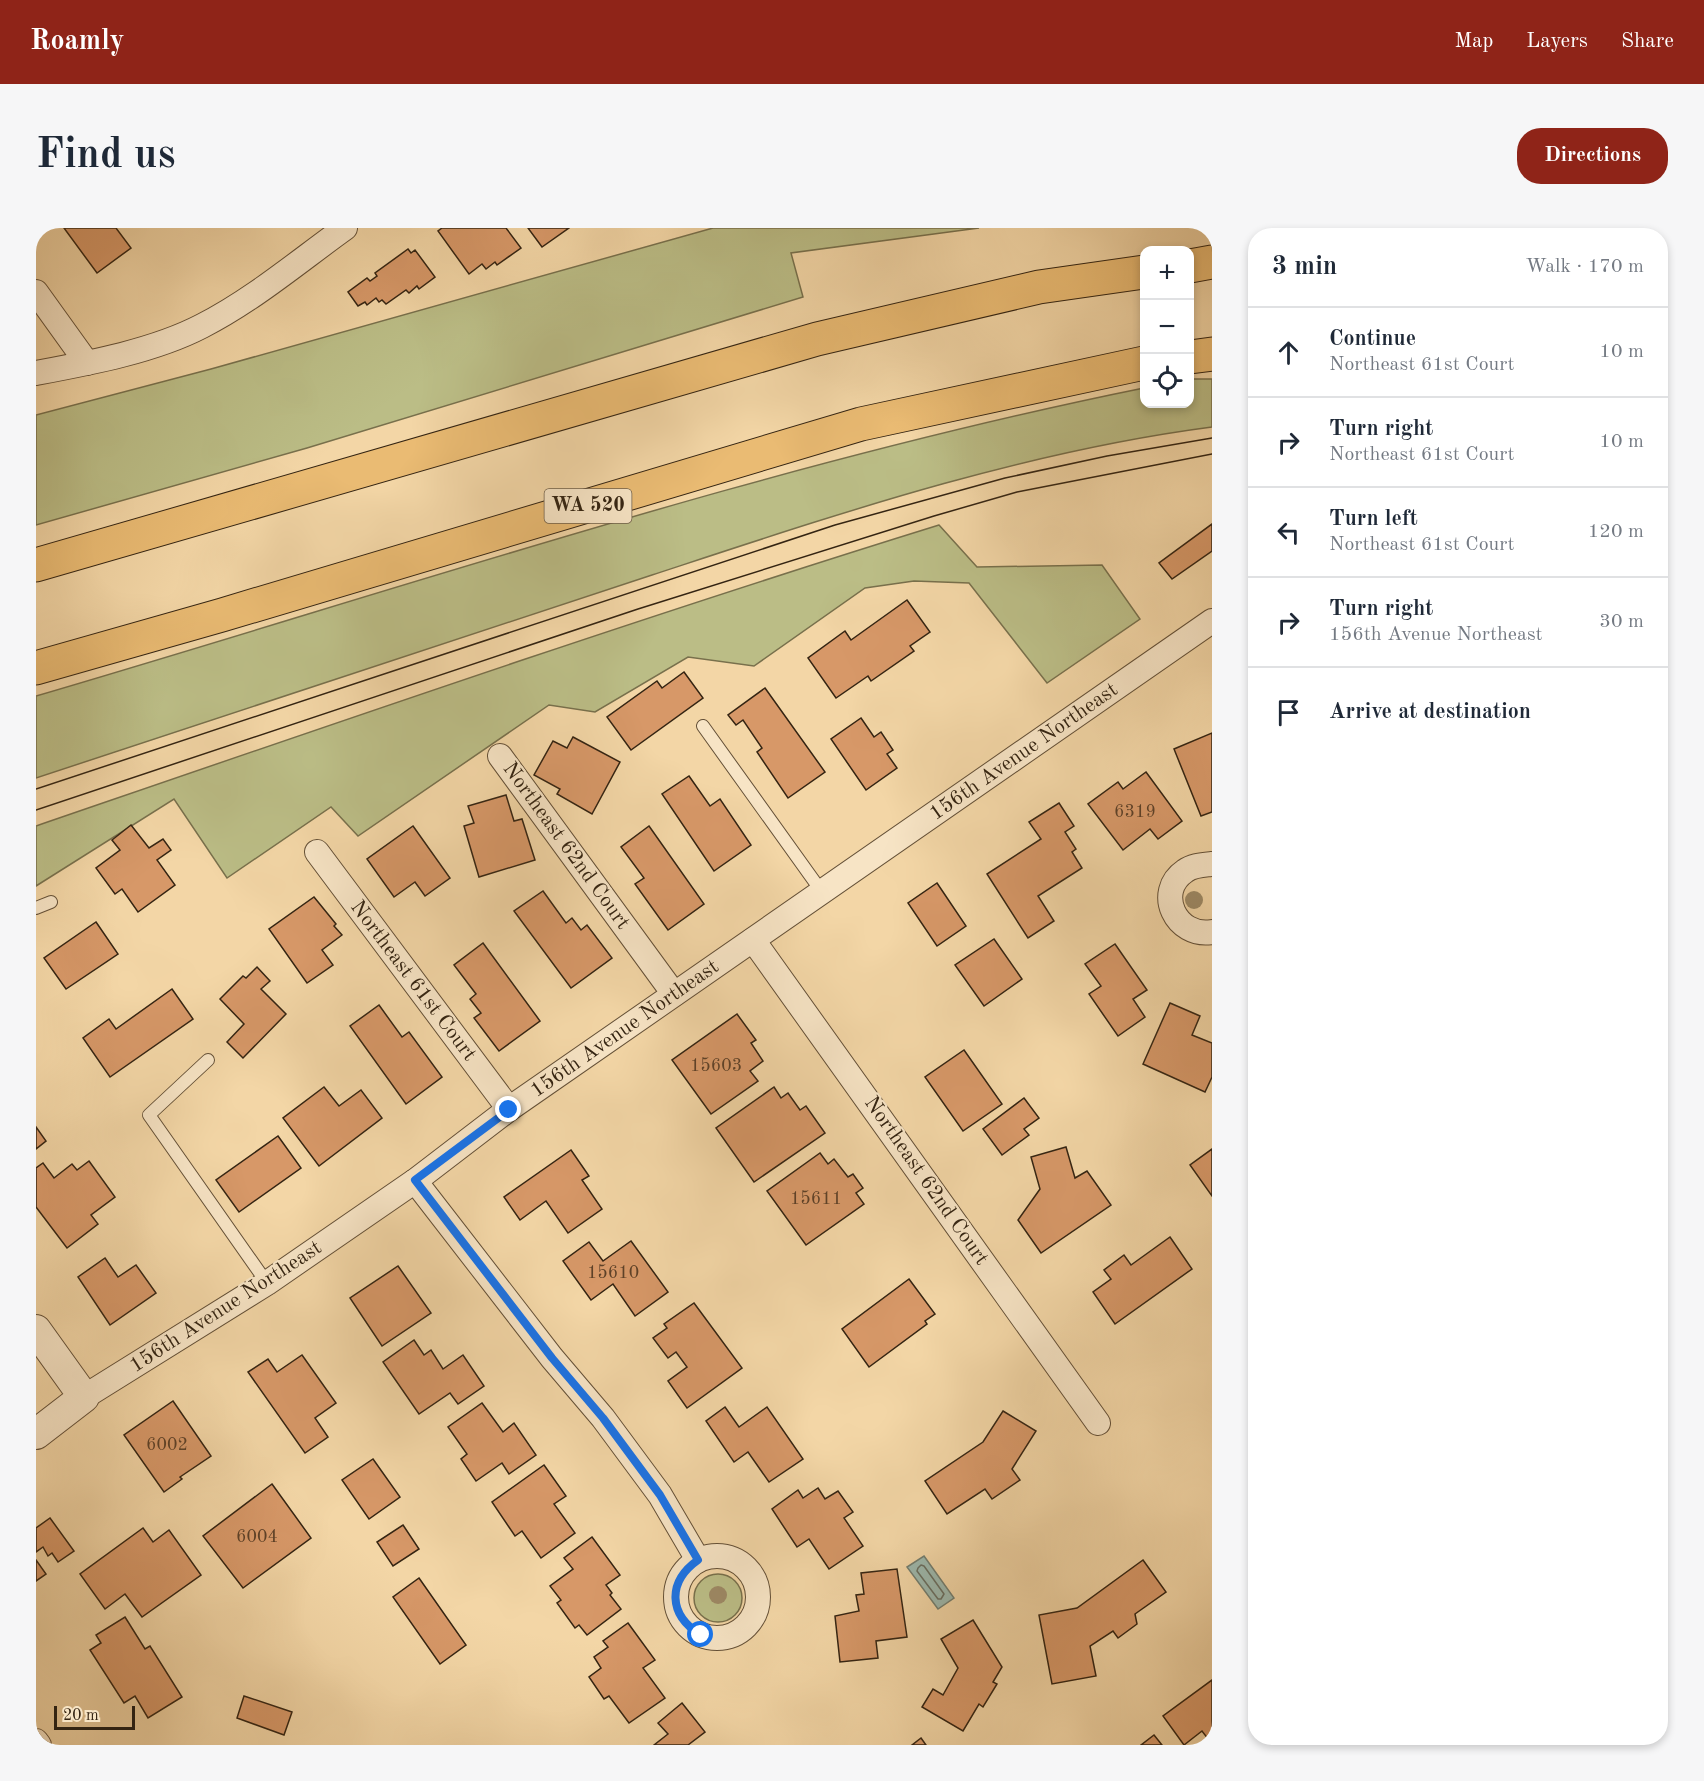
<!DOCTYPE html>
<html lang="en">
<head>
<meta charset="utf-8">
<style>
	:root { --surface:#fff; --page:#f6f6f7; --text:#1f2937; --muted:#747a83; --line:#e0e1e3; --accent:#8f2418 }
	body { margin:0; font-family:"Old Standard TT",serif; background:var(--page); color:var(--text) }
	.controls { position:absolute; right:18px; top:18px; display:grid; overflow:hidden; border-radius:12px; box-shadow:0 3px 9px #0003 }
	.controls button { width:54px; height:54px; display:grid; place-items:center; padding:0; border:0; border-bottom:2px solid var(--line); background:var(--surface); color:var(--text); font:30px sans-serif }
	.scale { position:absolute; left:18px; bottom:15px; width:81px; box-sizing:border-box; padding-left:6px; border:3px solid #342412; border-top:0; font-size:16px; line-height:21px; white-space:nowrap; color:#342412; -webkit-text-stroke:4px #f7e4c5; paint-order:stroke }
	.stop { position:absolute; width:18px; height:18px; margin:-14px; border:4px solid #1a73e8; border-radius:50%; background:#fff }
	.stop.end { background:#1a73e8; border-color:#fff; box-shadow:0 2px 6px #0008 }
	.list { margin:0; padding:0; list-style:none }
	h2 { display:flex; justify-content:space-between; align-items:center; height:78px; margin:0; padding:0 24px; font-size:26px }
	h2 small { font-size:20px; font-weight:400; color:var(--muted) }
	.list li { display:grid; grid-template-columns:39px 1fr auto; gap:18px; align-items:center; box-sizing:border-box; height:90px; padding:0 24px; border-top:2px solid var(--line) }
	.list b { display:block; font-size:22px; white-space:nowrap }
	.list p { margin:0; font-size:20px; white-space:nowrap; color:var(--muted) }
	.list em { font-size:20px; font-style:normal; color:var(--muted) }
	.icon { flex:none; width:33px; height:33px; fill:none; stroke:currentColor; stroke-width:2; stroke-linecap:round; stroke-linejoin:round }
	.map { position:relative; flex:none; width:1176px; height:1517px; overflow:hidden; border-radius:24px }
	header { display:flex; align-items:center; gap:36px; box-sizing:border-box; height:84px; padding:0 30px; background:var(--accent); color:#fff }
	header strong { font-size:28px }
	nav { display:flex; gap:33px; margin-inline-start:auto; font-size:21px }
	.intro { display:flex; align-items:center; justify-content:space-between; box-sizing:border-box; height:144px; padding:0 36px }
	h1 { margin:0; font-size:42px }
	.button { padding:15px 27px; border-radius:24px; background:var(--accent); color:#fff; font-size:21px; font-weight:700 }
	main { display:flex; gap:36px; padding:0 36px }
	aside { flex:1; background:var(--surface); border-radius:24px; box-shadow:0 3px 9px #0003 }
	.map>svg:first-child { display:block }
	.green { fill:#bbbd86; stroke:#78704c; stroke-width:1.5 }
	.water { fill:#9cb8ad; stroke:#727d6f; stroke-width:1.5 }
	.lines { fill:none; stroke-linecap:round; stroke-linejoin:round }
	.shore { stroke:#686e60; stroke-width:1.5 }
	.building { fill:#d79868; stroke:#342412; stroke-width:1.5 }
	.service-casing { stroke:#645037; stroke-width:14 }
	.minor-casing { stroke:#645037; stroke-width:26 }
	.tertiary-casing { stroke:#645037; stroke-width:32 }
	.motorway-casing { stroke:#342412; stroke-width:35 }
	.service { stroke:#f7e4c5; stroke-width:12 }
	.minor { stroke:#f7e4c5; stroke-width:24 }
	.tertiary { stroke:#f7e4c5; stroke-width:30 }
	.motorway { stroke:#eabb73; stroke-width:33 }
	.tram { stroke:#342412; stroke-width:1.5 }
	.tree { fill:#9d8965 }
	.route { stroke:#1a73e8; stroke-width:8 }
	.labels { text-anchor:middle; dominant-baseline:central; stroke-width:4.5; stroke-linejoin:round; paint-order:stroke }
	.number-label { font-size:18px; fill:#5d4128 }
	.shield { fill:#f7e4c5; stroke:#6e5e48; stroke-width:1.5 }
	.shield-label { font-size:20px; font-weight:bold; fill:#342412 }
	.street-label { font-size:21px; fill:#342412; stroke:#f7e4c5 }
</style>
</head>
<body>
<header>
<strong>Roamly</strong>
<nav><a>Map</a><a>Layers</a><a>Share</a></nav>
</header>
<div class="intro"><h1>Find us</h1><a class="button">Directions</a></div>
<main>
<div class="map">
<svg width="1176" height="1517" viewBox="0 0 1176 1517">
	<rect width="100%" height="100%" fill="#f3d6a6"/>
	<filter id="stains"><feTurbulence type="fractalNoise" baseFrequency=".00333" numOctaves="4"/><feColorMatrix values="0 0 0 0 .2 0 0 0 0 .09 0 0 0 0 .02 0 0 0 .5 -.17"/></filter>
	<radialGradient id="worn" r=".72"><stop offset=".6" stop-color="#630" stop-opacity="0"/><stop offset="1" stop-color="#630" stop-opacity=".3"/></radialGradient>
	<g class="green">
		<path d="M 677,0 L 943,0 L 755,25 L 767,69 L 271,220 L 0,297 L 0,187 L 175,141 Z"/>
		<path d="M 1154,151 L 1176,151 L 1176,199 C 984,224 799,287 616,347 C 410,414 206,483 0,550 L 0,468 C 368,360 732,236 1108,160 L 1108,176 L 1154,176 Z"/>
		<path d="M 903,297 L 941,339 L 1066,337 L 1104,391 L 1011,455 L 933,355 L 878,353 L 829,360 L 718,438 L 652,429 L 559,484 L 513,477 L 322,608 L 295,579 L 191,650 L 138,571 L 0,658 L 0,598 C 300,495 600,391 903,297 Z"/>
		<circle cx="682" cy="1370" r="24"/>
	</g>
	<path class="water" d="M 888,1328 L 918,1370 L 902,1381 L 871,1339 Z"/>
	<g class="lines">
		<path class="shore" d="M 885,1337 L 888,1338 L 908,1366 L 905,1371 L 902,1371 L 881,1343 L 882,1340 Z"/>
	</g>
	<g class="building">
		<path d="M 28,0 L 80,0 L 95,20 L 61,45 Z"/>
		<path d="M 406,0 L 470,0 L 485,20 L 461,37 L 459,34 L 450,41 L 446,36 L 433,46 L 402,3 Z"/>
		<path d="M 492,0 L 533,0 L 506,19 Z"/>
		<path d="M 372,21 L 375,25 L 379,22 L 399,49 L 383,61 L 381,58 L 373,65 L 370,62 L 350,76 L 346,72 L 343,74 L 340,70 L 331,77 L 329,74 L 322,78 L 312,64 L 331,50 L 334,53 L 341,48 L 339,45 Z"/>
		<path d="M 1176,296 L 1176,323 L 1136,351 L 1123,335 Z"/>
		<path d="M 871,372 L 894,404 L 874,418 L 878,423 L 835,453 L 832,448 L 800,470 L 772,430 L 809,403 L 815,412 Z"/>
		<path d="M 648,444 L 667,470 L 595,522 L 571,489 L 621,453 L 626,460 Z"/>
		<path d="M 729,460 L 789,544 L 752,570 L 721,524 L 726,520 L 707,492 L 700,497 L 692,487 Z"/>
		<path d="M 825,490 L 838,509 L 845,504 L 857,522 L 851,526 L 861,540 L 830,562 L 795,511 Z"/>
		<path d="M 1176,505 L 1176,584 L 1165,588 L 1138,521 Z"/>
		<path d="M 537,509 L 584,534 L 556,586 L 521,566 L 524,561 L 498,547 L 517,513 L 531,520 Z"/>
		<path d="M 1110,544 L 1146,593 L 1122,611 L 1114,601 L 1087,622 L 1052,576 L 1082,554 L 1087,561 Z"/>
		<path d="M 653,548 L 674,578 L 684,571 L 715,617 L 678,643 L 626,566 Z"/>
		<path d="M 470,567 L 478,593 L 486,591 L 499,632 L 443,649 L 428,598 L 438,595 L 432,578 Z"/>
		<path d="M 1023,575 L 1038,598 L 1029,604 L 1040,621 L 1036,624 L 1046,640 L 1002,668 L 1018,693 L 992,710 L 951,646 L 1005,611 L 993,594 Z"/>
		<path d="M 95,597 L 113,620 L 127,611 L 135,622 L 121,632 L 139,657 L 102,684 L 86,661 L 79,666 L 60,640 L 84,622 L 76,612 Z"/>
		<path d="M 377,598 L 414,650 L 389,668 L 379,654 L 358,669 L 331,631 Z"/>
		<path d="M 613,598 L 668,676 L 632,702 L 599,656 L 608,650 L 585,619 Z"/>
		<path d="M 901,655 L 930,698 L 901,718 L 872,675 Z"/>
		<path d="M 507,663 L 530,695 L 536,690 L 545,702 L 551,697 L 576,730 L 535,760 L 478,683 Z"/>
		<path d="M 278,669 L 300,696 L 298,698 L 306,707 L 286,722 L 297,737 L 271,755 L 233,701 Z"/>
		<path d="M 60,694 L 82,726 L 30,761 L 8,730 Z"/>
		<path d="M 958,711 L 986,751 L 948,778 L 919,737 Z"/>
		<path d="M 447,715 L 504,793 L 463,823 L 438,790 L 445,785 L 434,771 L 440,766 L 418,737 Z"/>
		<path d="M 1079,716 L 1111,762 L 1097,771 L 1109,789 L 1082,808 L 1053,766 L 1065,758 L 1049,736 Z"/>
		<path d="M 221,739 L 234,753 L 225,761 L 250,786 L 207,830 L 191,814 L 208,796 L 184,771 L 207,748 L 210,750 Z"/>
		<path d="M 136,761 L 157,791 L 74,849 L 47,810 L 73,791 L 80,801 Z"/>
		<path d="M 1134,775 L 1164,788 L 1156,807 L 1176,815 L 1176,849 L 1169,864 L 1107,836 Z"/>
		<path d="M 343,777 L 366,809 L 373,804 L 406,849 L 370,876 L 314,798 Z"/>
		<path d="M 701,786 L 720,812 L 715,815 L 727,833 L 714,843 L 722,853 L 675,886 L 636,832 Z"/>
		<path d="M 928,822 L 966,876 L 927,903 L 889,849 Z"/>
		<path d="M 288,859 L 303,878 L 325,862 L 346,890 L 283,938 L 247,890 Z"/>
		<path d="M 738,859 L 745,870 L 752,865 L 764,882 L 770,878 L 789,905 L 718,954 L 680,900 Z"/>
		<path d="M 988,870 L 1003,890 L 988,901 L 993,907 L 966,927 L 947,901 Z"/>
		<path d="M 0,899 L 10,913 L 0,921 Z"/>
		<path d="M 242,908 L 265,940 L 203,984 L 180,952 Z"/>
		<path d="M 1030,919 L 1039,950 L 1051,943 L 1075,977 L 1005,1025 L 982,992 L 1004,961 L 995,929 Z"/>
		<path d="M 1176,921 L 1176,968 L 1154,937 Z"/>
		<path d="M 535,922 L 553,948 L 546,952 L 566,981 L 532,1005 L 510,973 L 484,992 L 468,969 Z"/>
		<path d="M 784,925 L 792,936 L 798,931 L 812,949 L 817,946 L 827,960 L 820,965 L 828,976 L 770,1017 L 731,963 Z"/>
		<path d="M 53,933 L 79,969 L 55,987 L 62,996 L 31,1020 L 0,979 L 0,940 L 7,935 L 18,950 L 36,936 L 41,942 Z"/>
		<path d="M 1134,1009 L 1156,1041 L 1079,1096 L 1057,1064 L 1075,1051 L 1068,1042 L 1088,1027 L 1095,1037 Z"/>
		<path d="M 595,1013 L 632,1064 L 599,1088 L 577,1056 L 555,1072 L 527,1033 L 553,1014 L 567,1033 Z"/>
		<path d="M 69,1030 L 82,1049 L 100,1037 L 120,1065 L 74,1097 L 42,1049 Z"/>
		<path d="M 362,1038 L 395,1085 L 346,1118 L 314,1070 Z"/>
		<path d="M 873,1051 L 899,1086 L 889,1093 L 891,1096 L 833,1139 L 806,1101 Z"/>
		<path d="M 658,1075 L 706,1140 L 651,1180 L 632,1153 L 651,1139 L 640,1124 L 632,1130 L 617,1110 L 631,1100 L 628,1096 Z"/>
		<path d="M 378,1112 L 388,1127 L 395,1122 L 407,1141 L 427,1127 L 448,1158 L 422,1176 L 414,1165 L 383,1186 L 347,1134 Z"/>
		<path d="M 266,1127 L 300,1175 L 279,1190 L 292,1209 L 269,1225 L 212,1144 L 232,1131 L 241,1144 Z"/>
		<path d="M 137,1173 L 175,1228 L 144,1249 L 146,1251 L 128,1264 L 88,1207 Z"/>
		<path d="M 446,1175 L 467,1204 L 478,1195 L 500,1227 L 473,1246 L 466,1235 L 440,1253 L 425,1231 L 431,1226 L 412,1199 Z"/>
		<path d="M 689,1179 L 703,1199 L 731,1179 L 767,1231 L 733,1254 L 712,1224 L 698,1234 L 670,1193 Z"/>
		<path d="M 967,1183 L 1000,1203 L 976,1241 L 984,1252 L 956,1271 L 949,1261 L 911,1286 L 889,1253 L 947,1214 Z"/>
		<path d="M 337,1231 L 364,1269 L 333,1291 L 306,1252 Z"/>
		<path d="M 508,1237 L 530,1268 L 518,1276 L 539,1305 L 505,1330 L 486,1303 L 479,1308 L 456,1274 Z"/>
		<path d="M 236,1256 L 275,1310 L 207,1360 L 167,1308 Z"/>
		<path d="M 782,1260 L 789,1271 L 802,1263 L 817,1284 L 808,1290 L 827,1318 L 793,1341 L 773,1311 L 761,1319 L 736,1281 L 762,1262 L 767,1270 Z"/>
		<path d="M 14,1290 L 38,1323 L 22,1334 L 16,1325 L 12,1328 L 7,1319 L 0,1324 L 0,1300 Z"/>
		<path d="M 367,1297 L 383,1321 L 357,1338 L 341,1314 Z"/>
		<path d="M 107,1300 L 117,1314 L 133,1302 L 165,1347 L 106,1389 L 89,1366 L 69,1381 L 44,1346 Z"/>
		<path d="M 556,1309 L 584,1347 L 570,1357 L 576,1365 L 574,1367 L 585,1381 L 551,1407 L 543,1397 L 539,1400 L 521,1375 L 525,1372 L 514,1358 L 537,1341 L 528,1330 Z"/>
		<path d="M 0,1332 L 10,1346 L 0,1353 Z"/>
		<path d="M 1107,1332 L 1130,1364 L 1099,1386 L 1101,1396 L 1082,1410 L 1077,1403 L 1054,1418 L 1060,1448 L 1016,1456 L 1003,1387 L 1041,1380 Z"/>
		<path d="M 861,1341 L 871,1409 L 840,1413 L 842,1430 L 804,1434 L 799,1388 L 823,1383 L 820,1367 L 828,1366 L 825,1345 Z"/>
		<path d="M 383,1350 L 430,1417 L 404,1436 L 357,1369 Z"/>
		<path d="M 89,1389 L 109,1421 L 114,1418 L 146,1469 L 112,1490 L 99,1468 L 88,1475 L 54,1422 L 65,1415 L 60,1407 Z"/>
		<path d="M 937,1392 L 966,1439 L 957,1454 L 961,1456 L 947,1479 L 943,1476 L 927,1503 L 886,1479 L 897,1461 L 907,1467 L 922,1440 L 905,1411 Z"/>
		<path d="M 592,1395 L 619,1432 L 607,1440 L 629,1470 L 593,1495 L 573,1468 L 568,1471 L 553,1449 L 565,1440 L 558,1429 L 572,1419 L 567,1413 Z"/>
		<path d="M 1176,1452 L 1176,1516 L 1166,1503 L 1148,1517 L 1127,1488 Z"/>
		<path d="M 208,1468 L 256,1484 L 248,1507 L 201,1490 Z"/>
		<path d="M 646,1475 L 669,1504 L 652,1517 L 618,1517 L 632,1506 L 622,1495 Z"/>
		<path d="M 1118,1507 L 1126,1517 L 1105,1517 Z"/>
		<path d="M 885,1510 L 890,1517 L 876,1517 Z"/>
	</g>
	<g class="lines">
		<g class="service-casing">
			<g id="service">
				<path d="M 667,498 L 786,664"/>
				<path d="M 0,680 L 15,674"/>
				<path d="M 172,832 L 113,887 L 231,1055"/>
			</g>
		</g>
		<g class="minor-casing">
			<g id="minor">
				<path d="M 0,64 L 51,135"/>
				<path d="M 0,145 C 53,135 118,123 166,98 C 217,72 263,33 309,0"/>
				<path d="M 464,528 L 638,766"/>
				<path d="M 281,624 L 473,881"/>
				<path d="M 1176,636 C 1167,637 1157,637 1149,643 C 1118,664 1140,710 1176,704"/>
				<path d="M 717,712 L 1062,1195"/>
				<path d="M 379,953 L 516,1130 L 567,1190 L 624,1267 L 662,1332"/>
				<path d="M 48,1169 L 231,1055 L 379,953 L 473,881 L 1176,393"/>
				<circle cx="681" cy="1369" r="41"/>
				<path d="M 0,1513 L 3,1517"/>
			</g>
		</g>
		<g class="tertiary-casing">
			<path id="tertiary" d="M 0,1102 L 48,1169 L 0,1206"/>
		</g>
		<g class="motorway-casing">
			<g id="motorway">
				<path d="M 1154,38 L 1176,34"/>
				<path d="M 1154,129 L 1176,126"/>
				<path d="M 0,337 L 781,111 L 1003,59 L 1108,44"/>
				<path d="M 0,440 L 186,387 L 825,196 L 1108,135"/>
			</g>
		</g>
		<use href="#service" class="service"/>
		<use href="#minor" class="minor"/>
		<use href="#tertiary" class="tertiary"/>
		<use href="#motorway" class="motorway"/>
		<g class="tram">
			<path d="M 0,561 L 799,297 L 969,250 L 1071,228 L 1176,210"/>
			<path d="M 0,582 L 602,381 L 898,288 L 981,264 L 1176,226"/>
		</g>
	</g>
	<g class="tree">
		<circle cx="1158" cy="672" r="9"/>
		<circle cx="682" cy="1367" r="9"/>
	</g>
	<g class="lines">
		<path class="route" d="M 473,882 L 379,952 L 516,1130 L 567,1190 L 624,1267 L 662,1332 C 631,1354 632,1387 665,1407"/>
	</g>
	<g class="labels">
		<g class="number-label">
			<text x="1099" y="584">6319</text>
			<text x="680" y="838">15603</text>
			<text x="780" y="971">15611</text>
			<text x="577" y="1045">15610</text>
			<text x="131" y="1217">6002</text>
			<text x="221" y="1309">6004</text>
		</g>
		<rect class="shield" x="508.5" y="261" width="87" height="34" rx="4.5"/>
		<g class="shield-label">
			<text x="552" y="278">WA 520</text>
		</g>
		<g class="street-label">
			<text transform="translate(988 524) rotate(-35)">156th Avenue Northeast</text>
			<text transform="translate(530 618) rotate(54)">Northeast 62nd Court</text>
			<text transform="translate(377 753) rotate(53)">Northeast 61st Court</text>
			<text transform="translate(589 801) rotate(-35)">156th Avenue Northeast</text>
			<text transform="translate(890 953) rotate(55)">Northeast 62nd Court</text>
			<text transform="translate(190 1079) rotate(-33)">156th Avenue Northeast</text>
		</g>
	</g>
	<rect width="100%" height="100%" filter="url(#stains)"/>
	<rect width="100%" height="100%" fill="url(#worn)"/>
</svg>
<div class="controls">
<button>+</button>
<button>−</button>
<button><svg class="icon" aria-label="locate" viewBox="0 0 24 24"><circle cx="12" cy="12" r="6"/><path d="M12 2v4M12 18v4M2 12h4M18 12h4"/></svg></button>
</div>
<div class="scale">20 m</div>
<div class="stop" style="left:665px;top:1407px"></div>
<div class="stop end" style="left:473px;top:882px"></div>
</div>
<aside>
<h2>3 min<small>Walk · 170 m</small></h2>
<ul class="list">
<li><svg class="icon" aria-label="ahead" viewBox="0 0 24 24"><path d="M12 20V5M6 11l6-6 6 6"/></svg><div><b>Continue</b><p>Northeast 61st Court</p></div><em>10 m</em></li>
<li><svg class="icon" aria-label="right" viewBox="0 0 24 24"><path d="M7 20v-9h11M14 6l5 5-5 5"/></svg><div><b>Turn right</b><p>Northeast 61st Court</p></div><em>10 m</em></li>
<li><svg class="icon" aria-label="left" viewBox="0 0 24 24"><path d="M17 20v-9H6M10 6l-5 5 5 5"/></svg><div><b>Turn left</b><p>Northeast 61st Court</p></div><em>120 m</em></li>
<li><svg class="icon" aria-label="right" viewBox="0 0 24 24"><path d="M7 20v-9h11M14 6l5 5-5 5"/></svg><div><b>Turn right</b><p>156th Avenue Northeast</p></div><em>30 m</em></li>
<li><svg class="icon" aria-label="arrive" viewBox="0 0 24 24"><path d="M6 21V4h12l-3 4 3 4H6"/></svg><div><b>Arrive at destination</b></div></li>
</ul>
</aside>
</main>
</body>
</html>
